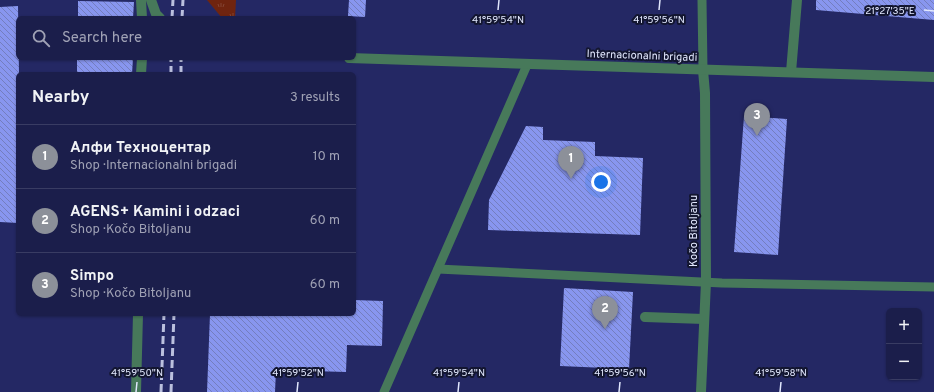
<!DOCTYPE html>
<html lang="en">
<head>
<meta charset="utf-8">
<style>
	:root { --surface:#1b1e4b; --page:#242752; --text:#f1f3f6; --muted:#a0a2b5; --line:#393c63; --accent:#8c9099 }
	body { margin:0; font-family:Overpass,sans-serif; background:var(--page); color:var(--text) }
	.controls { position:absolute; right:12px; bottom:12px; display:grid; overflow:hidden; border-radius:6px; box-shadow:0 1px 3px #0004 }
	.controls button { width:36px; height:36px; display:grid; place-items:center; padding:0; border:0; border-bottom:1px solid var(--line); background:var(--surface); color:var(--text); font:20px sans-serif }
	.you { position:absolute; left:601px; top:182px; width:14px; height:14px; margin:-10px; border:3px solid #fff; border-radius:50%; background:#1a73e8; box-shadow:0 0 0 6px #1a73e833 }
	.badge { display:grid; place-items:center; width:26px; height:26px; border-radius:50%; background:var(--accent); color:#fff; font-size:13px; font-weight:700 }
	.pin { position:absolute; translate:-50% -33px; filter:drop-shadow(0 1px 2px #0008) }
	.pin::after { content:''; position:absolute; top:21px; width:14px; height:12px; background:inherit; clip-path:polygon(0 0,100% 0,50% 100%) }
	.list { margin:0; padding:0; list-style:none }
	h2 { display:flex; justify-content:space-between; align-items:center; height:52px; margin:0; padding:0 16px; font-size:17px }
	h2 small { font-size:13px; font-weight:400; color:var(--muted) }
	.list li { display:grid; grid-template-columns:26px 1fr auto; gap:12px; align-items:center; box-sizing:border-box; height:64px; padding:0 16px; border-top:1px solid var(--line) }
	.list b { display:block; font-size:15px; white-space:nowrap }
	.list p { margin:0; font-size:13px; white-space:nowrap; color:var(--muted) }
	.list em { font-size:13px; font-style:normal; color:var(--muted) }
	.icon { flex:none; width:22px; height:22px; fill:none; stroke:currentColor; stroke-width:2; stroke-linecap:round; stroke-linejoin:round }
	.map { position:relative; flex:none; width:934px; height:392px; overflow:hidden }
	.search { position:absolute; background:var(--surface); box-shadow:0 1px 3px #0004; left:16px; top:16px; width:340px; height:44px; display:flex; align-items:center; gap:10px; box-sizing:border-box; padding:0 14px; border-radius:6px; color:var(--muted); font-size:15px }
	.panel { position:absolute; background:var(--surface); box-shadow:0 1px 3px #0004; left:16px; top:72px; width:340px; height:244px; border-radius:6px }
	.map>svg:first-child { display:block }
	.grass { fill:url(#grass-tufts) }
	.building { fill:url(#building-back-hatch) }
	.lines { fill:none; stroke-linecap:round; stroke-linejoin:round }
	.service { stroke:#47795a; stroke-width:9 }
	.minor { stroke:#47795a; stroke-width:10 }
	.tertiary { stroke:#47795a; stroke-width:10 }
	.rail { stroke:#bbc0de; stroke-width:3; stroke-dasharray:8 4; stroke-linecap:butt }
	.ticks { fill:none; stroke:#e1e7fd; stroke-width:1.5 }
	.labels { text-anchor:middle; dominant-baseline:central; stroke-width:4; stroke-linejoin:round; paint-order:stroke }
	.street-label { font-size:11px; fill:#e1e7fd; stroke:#131630 }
	.ticks-label { font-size:10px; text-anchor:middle; fill:#e1e7fd; stroke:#131630; stroke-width:4; stroke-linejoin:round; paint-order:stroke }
</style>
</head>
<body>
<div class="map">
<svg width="934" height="392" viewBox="0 0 934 392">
	<defs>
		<pattern id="grass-tufts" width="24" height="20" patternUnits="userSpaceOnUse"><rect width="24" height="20" fill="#6f240f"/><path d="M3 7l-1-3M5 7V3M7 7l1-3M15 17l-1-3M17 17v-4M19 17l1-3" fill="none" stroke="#834433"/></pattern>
		<pattern id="building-back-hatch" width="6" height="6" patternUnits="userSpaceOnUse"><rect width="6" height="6" fill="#8896ef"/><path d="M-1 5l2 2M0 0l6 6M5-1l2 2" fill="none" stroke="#747ebe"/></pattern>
	</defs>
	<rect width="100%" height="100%" fill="#242864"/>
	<path class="grass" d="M 207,0 L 236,0 L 235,18 L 222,18 Z"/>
	<g class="building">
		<path d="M 349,0 L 366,0 L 365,17 L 348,16 Z"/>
		<path d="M 816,0 L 934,0 L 934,20 L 816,10 Z"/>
		<path d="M 78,1 L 134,2 L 133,18 L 78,18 Z"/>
		<path d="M 18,6 L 19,74 L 18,74 L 18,223 L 0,222 L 0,7 Z"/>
		<path d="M 77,58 L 133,58 L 132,74 L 77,74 Z"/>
		<path d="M 744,116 L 787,119 L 778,255 L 734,252 Z"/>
		<path d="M 526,126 L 543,127 L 543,140 L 595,142 L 595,156 L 643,158 L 640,235 L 488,230 L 489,200 Z"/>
		<path d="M 564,288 L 633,292 L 629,369 L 560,366 Z"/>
		<path d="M 354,300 L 383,301 L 382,346 L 347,345 L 346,372 L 276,370 L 275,392 L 207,392 L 210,314 L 354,314 Z"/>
	</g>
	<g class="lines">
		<g class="service">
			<path d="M 702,0 L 703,70"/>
			<path d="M 438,269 L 722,283 L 934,287"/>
			<path d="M 384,392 L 527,65"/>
		</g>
		<g class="minor">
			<path d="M 791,72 L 797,0"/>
			<path d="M 141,74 L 142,58"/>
			<path d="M 645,317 L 704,319"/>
			<path d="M 136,392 L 138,314"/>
			<path d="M 701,392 L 706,282 L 705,93 L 703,70"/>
		</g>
		<g class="tertiary">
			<path d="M 141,0 L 142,18"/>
			<path d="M 151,0 L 156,14 L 160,18"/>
			<path d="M 349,58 L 934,77"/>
		</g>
		<g class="rail">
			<path d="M 172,18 L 173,0"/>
			<path d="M 182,18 L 183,0"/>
			<path d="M 171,74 L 171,58"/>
			<path d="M 181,74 L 181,58"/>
			<path d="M 161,392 L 164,314"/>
			<path d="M 171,392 L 174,314"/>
		</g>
	</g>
	<path class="ticks" d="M 498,10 L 499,0M 659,10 L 660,0M 924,10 L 934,11M 136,392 L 137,382M 297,392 L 298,382M 458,392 L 459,382M 619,392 L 620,382M 780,392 L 781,382"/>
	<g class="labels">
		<g class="street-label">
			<text transform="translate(642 56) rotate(2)">Internacionalni brigadi</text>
			<text transform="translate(694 231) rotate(-90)">Kočo Bitoljanu</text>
		</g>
	</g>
	<g class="ticks-label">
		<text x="890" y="14">21°27'35"E</text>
		<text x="498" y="23">41°59'54"N</text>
		<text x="659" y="23">41°59'56"N</text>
		<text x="137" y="376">41°59'50"N</text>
		<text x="298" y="376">41°59'52"N</text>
		<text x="459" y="376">41°59'54"N</text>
		<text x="620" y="376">41°59'56"N</text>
		<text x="781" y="376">41°59'58"N</text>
	</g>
</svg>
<div class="controls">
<button>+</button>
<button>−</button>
</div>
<div class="you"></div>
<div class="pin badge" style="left:571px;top:179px">1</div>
<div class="pin badge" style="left:605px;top:329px">2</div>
<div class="pin badge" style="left:757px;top:136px">3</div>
<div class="search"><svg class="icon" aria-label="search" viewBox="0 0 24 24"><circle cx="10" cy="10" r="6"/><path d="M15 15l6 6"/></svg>Search here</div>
<section class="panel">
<h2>Nearby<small>3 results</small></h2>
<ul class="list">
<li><span class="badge">1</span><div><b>Алфи Техноцентар</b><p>Shop · Internacionalni brigadi</p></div><em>10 m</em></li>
<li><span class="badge">2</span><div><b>AGENS+ Kamini i odzaci</b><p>Shop · Kočo Bitoljanu</p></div><em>60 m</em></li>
<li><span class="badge">3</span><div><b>Simpo</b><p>Shop · Kočo Bitoljanu</p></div><em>60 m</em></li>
</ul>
</section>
</div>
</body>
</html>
